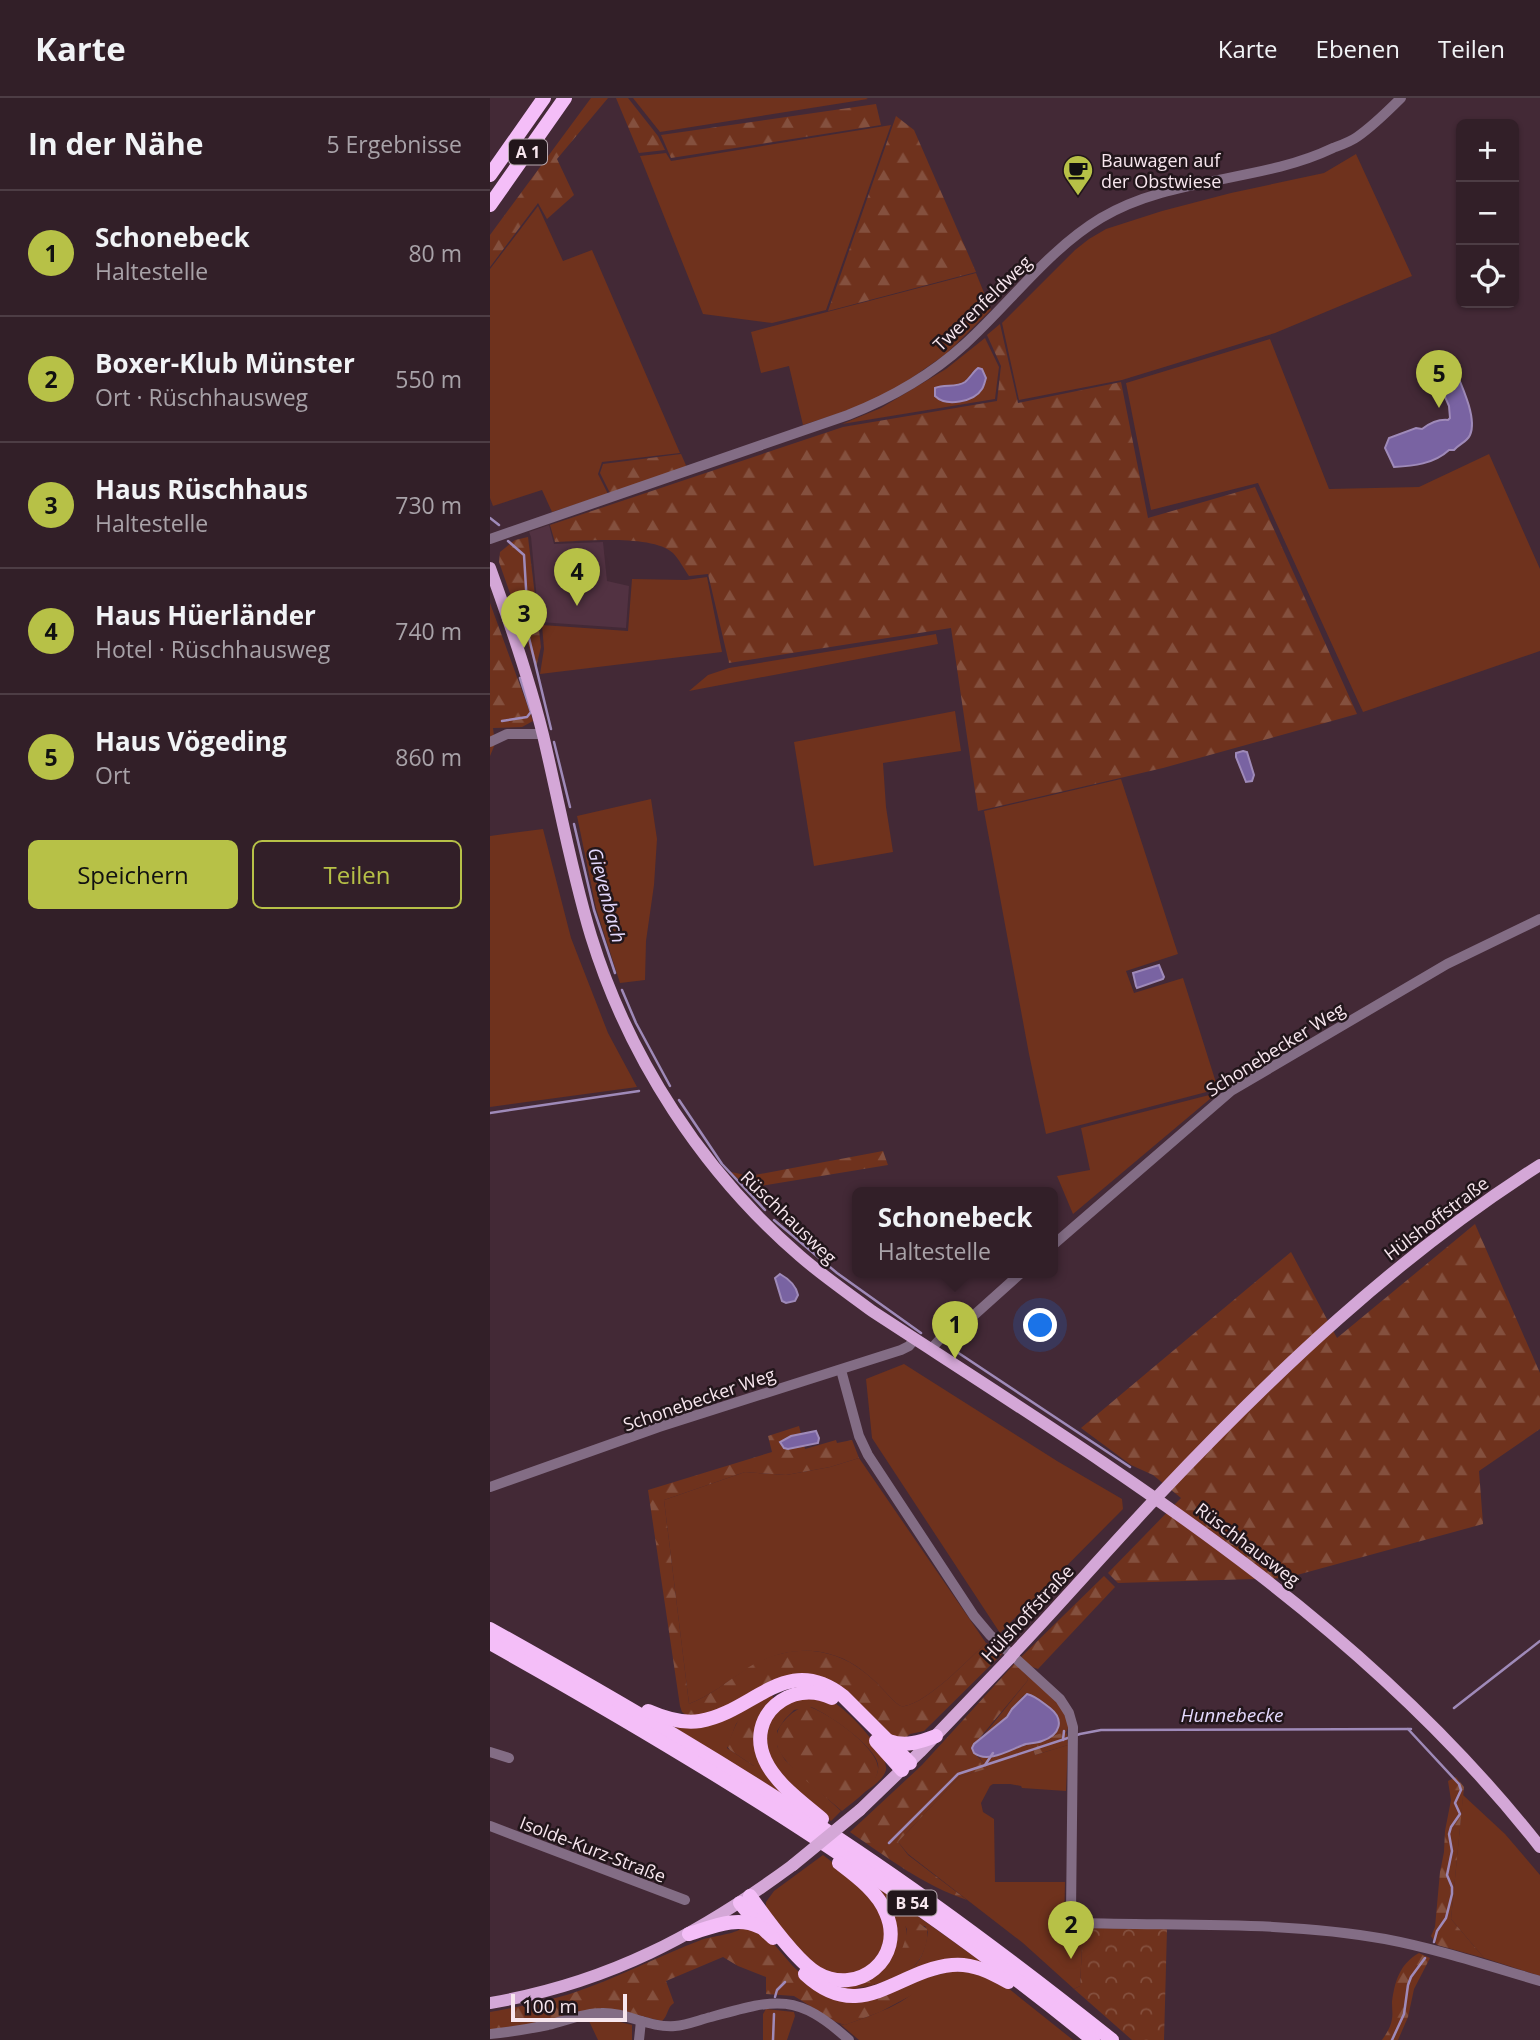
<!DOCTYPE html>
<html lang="de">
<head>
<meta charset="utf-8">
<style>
	:root { --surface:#321f28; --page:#3d2c34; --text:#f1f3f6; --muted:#a8a2a8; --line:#4d3d45; --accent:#b7c147 }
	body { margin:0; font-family:"Open Sans",sans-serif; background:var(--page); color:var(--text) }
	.controls { position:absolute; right:21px; top:21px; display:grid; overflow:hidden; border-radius:10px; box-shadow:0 2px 5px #0004 }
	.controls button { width:63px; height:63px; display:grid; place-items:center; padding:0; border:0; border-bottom:2px solid var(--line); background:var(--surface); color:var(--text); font:35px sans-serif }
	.scale { position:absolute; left:21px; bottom:18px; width:116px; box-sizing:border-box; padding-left:7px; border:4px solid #f7e6ee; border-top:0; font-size:19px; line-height:24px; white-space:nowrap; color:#f7e6ee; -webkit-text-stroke:5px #22161b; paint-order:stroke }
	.you { position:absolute; left:551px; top:1228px; width:24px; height:24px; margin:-18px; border:5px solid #fff; border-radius:50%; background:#1a73e8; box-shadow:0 0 0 10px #1a73e833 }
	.badge { display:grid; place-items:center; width:46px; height:46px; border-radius:50%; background:var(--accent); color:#111; font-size:23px; font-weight:700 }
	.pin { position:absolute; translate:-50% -58px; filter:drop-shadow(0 2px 4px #0008) }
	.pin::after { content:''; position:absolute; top:37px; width:24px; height:21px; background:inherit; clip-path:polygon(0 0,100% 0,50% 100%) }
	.popup { position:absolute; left:362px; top:1089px; width:206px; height:91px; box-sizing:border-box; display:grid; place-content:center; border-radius:10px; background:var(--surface); filter:drop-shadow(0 2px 5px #0005); font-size:23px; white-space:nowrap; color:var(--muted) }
	.popup b { font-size:26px; color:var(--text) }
	.popup::after { content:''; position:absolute; left:50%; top:100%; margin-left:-14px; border:14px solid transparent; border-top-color:var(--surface) }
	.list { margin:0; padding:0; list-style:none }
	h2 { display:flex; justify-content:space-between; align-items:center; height:91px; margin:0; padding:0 28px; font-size:30px }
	h2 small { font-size:23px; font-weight:400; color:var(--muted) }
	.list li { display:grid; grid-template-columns:46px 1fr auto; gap:21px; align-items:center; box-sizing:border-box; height:126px; padding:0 28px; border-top:2px solid var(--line) }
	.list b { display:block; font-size:26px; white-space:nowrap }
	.list p { margin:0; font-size:23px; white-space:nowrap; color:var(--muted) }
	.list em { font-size:23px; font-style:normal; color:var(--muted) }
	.actions { display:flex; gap:14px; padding:21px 28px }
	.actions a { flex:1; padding:16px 0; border:2px solid var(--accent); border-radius:10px; text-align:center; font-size:24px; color:var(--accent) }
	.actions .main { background:var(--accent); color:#111 }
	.icon { flex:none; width:38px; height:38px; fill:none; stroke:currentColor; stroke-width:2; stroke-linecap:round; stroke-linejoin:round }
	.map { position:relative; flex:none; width:1050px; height:1942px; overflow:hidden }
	header { display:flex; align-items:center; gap:42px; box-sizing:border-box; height:98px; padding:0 35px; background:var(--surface); border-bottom:2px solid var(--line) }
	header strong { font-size:33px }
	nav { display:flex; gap:38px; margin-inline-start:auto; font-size:24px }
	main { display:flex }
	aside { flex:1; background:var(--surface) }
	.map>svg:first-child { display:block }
	.built { fill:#523242 }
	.grass { fill:#6f321d; fill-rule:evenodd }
	.forest { fill:url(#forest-firs) }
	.park { fill:url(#park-crowns) }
	.water { fill:#7963a2; stroke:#9f8ab9; stroke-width:2 }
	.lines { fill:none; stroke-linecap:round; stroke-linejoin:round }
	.stream { stroke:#9f8ab9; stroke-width:2.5 }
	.minor { stroke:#836d85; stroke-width:10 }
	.major { stroke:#d4a7d7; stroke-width:12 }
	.highway { stroke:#f4bef8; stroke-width:14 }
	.major-bridge { stroke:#d4a7d7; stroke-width:12 }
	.labels { text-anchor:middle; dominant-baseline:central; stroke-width:5; stroke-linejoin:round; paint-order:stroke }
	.shield { fill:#22161b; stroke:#b7a8af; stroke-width:2 }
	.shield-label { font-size:16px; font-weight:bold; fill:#f7e6ee }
	.poi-label { font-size:18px; fill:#f7e6ee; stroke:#22161b; text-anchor:start }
	.street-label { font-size:18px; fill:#f7e6ee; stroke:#22161b }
	.water-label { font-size:19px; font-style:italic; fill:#e4d9fe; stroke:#22161b }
</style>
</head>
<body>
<header>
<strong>Karte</strong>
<nav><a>Karte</a><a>Ebenen</a><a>Teilen</a></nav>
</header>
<main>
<aside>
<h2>In der Nähe<small>5 Ergebnisse</small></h2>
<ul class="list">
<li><span class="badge">1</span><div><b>Schonebeck</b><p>Haltestelle</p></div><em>80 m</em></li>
<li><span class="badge">2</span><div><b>Boxer-Klub Münster</b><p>Ort · Rüschhausweg</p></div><em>550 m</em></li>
<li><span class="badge">3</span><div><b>Haus Rüschhaus</b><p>Haltestelle</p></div><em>730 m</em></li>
<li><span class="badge">4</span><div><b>Haus Hüerländer</b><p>Hotel · Rüschhausweg</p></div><em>740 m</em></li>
<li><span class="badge">5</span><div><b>Haus Vögeding</b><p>Ort</p></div><em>860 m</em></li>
</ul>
<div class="actions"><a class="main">Speichern</a><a>Teilen</a></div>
</aside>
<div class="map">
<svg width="1050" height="1942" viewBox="0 0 1050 1942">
	<defs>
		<pattern id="forest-firs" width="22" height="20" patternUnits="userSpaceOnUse" patternTransform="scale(1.75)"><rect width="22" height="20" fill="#6f321d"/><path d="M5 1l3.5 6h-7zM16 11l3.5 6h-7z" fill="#84503e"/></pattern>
		<pattern id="park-crowns" width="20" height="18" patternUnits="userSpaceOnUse" patternTransform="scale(1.75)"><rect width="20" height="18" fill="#6f321d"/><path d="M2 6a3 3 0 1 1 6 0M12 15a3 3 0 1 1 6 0" fill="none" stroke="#84503e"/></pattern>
	</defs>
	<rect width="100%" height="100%" fill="#432936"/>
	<path class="built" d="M 59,427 L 64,446 L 113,444 L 117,483 L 139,488 L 136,530 L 49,524 L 41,439 L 39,434 Z"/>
	<g class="grass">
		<path d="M 143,0 L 376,0 L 378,1 L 170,34 Z"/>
		<path d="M 401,27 L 336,212 L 282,225 L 213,216 L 150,58 L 176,55 L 181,63 Z"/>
		<path d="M 866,56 L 922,178 L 785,235 L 632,282 L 529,302 L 512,225 L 585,152 L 599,141 L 616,131 L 672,113 L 741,95 L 834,75 Z"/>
		<path d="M 48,108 L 73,163 L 102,152 L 190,355 L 112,364 L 108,376 L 118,396 L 62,414 L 52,392 L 3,408 L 0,400 L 0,171 Z"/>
		<path d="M 486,175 L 501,212 L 456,256 L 410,288 L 384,304 L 313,327 L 299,268 L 271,275 L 261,234 Z"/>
		<path d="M 495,240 L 509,269 L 505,301 L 352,326 L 391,310 L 456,271 ZM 483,273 L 495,286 C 487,303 466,306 449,302 L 450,288 C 467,288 474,288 483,273 Z"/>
		<path d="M 780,241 L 839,391 L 929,389 L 999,356 L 1050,471 L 1050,553 L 873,614 L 768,385 L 661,412 L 636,285 Z"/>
		<path d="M 217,479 L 232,554 L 50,576 L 54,551 L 52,527 L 138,533 L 142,481 L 196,482 Z"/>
		<path d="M 446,536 L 448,546 L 199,593 L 218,577 L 239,570 Z"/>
		<path d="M 465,613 L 471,653 L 393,665 L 396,709 L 403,754 L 324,768 L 304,644 Z"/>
		<path d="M 631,681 L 688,856 L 636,873 L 644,895 L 693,880 L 728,991 L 556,1036 L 539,956 L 494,713 Z"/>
		<path d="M 161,701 L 167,741 L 164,787 L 156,843 L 155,882 L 130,885 L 106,810 L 87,718 Z"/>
		<path d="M 53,731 L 81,840 L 118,935 L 147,989 L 0,1009 L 0,738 Z"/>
		<path d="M 727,995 L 583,1116 L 567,1078 L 600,1072 L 591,1030 Z"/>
		<path d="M 414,1266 L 567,1363 L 632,1401 L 633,1411 L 510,1535 L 382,1340 L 376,1281 Z"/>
		<path d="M 369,1360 L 496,1545 C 478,1562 438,1604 415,1608 C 410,1609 409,1607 405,1604 C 395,1594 385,1582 374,1574 C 340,1546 295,1547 259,1570 C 239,1582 222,1597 199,1606 L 174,1402 L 255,1374 L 296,1377 L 340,1369 Z"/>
		<path d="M 532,1571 L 567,1601 L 580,1625 L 576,1635 L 562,1638 L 567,1632 L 550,1603 L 539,1596 L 533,1598 L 517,1619 L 489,1643 L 538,1582 Z"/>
		<path d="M 267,1600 L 246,1626 L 237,1650 L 264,1668 L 273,1664 L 315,1710 L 174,1623 Z"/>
		<path d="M 300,1601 C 312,1601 328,1598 339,1602 C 354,1607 400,1656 396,1672 C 393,1682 382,1689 373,1695 C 380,1687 390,1677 388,1666 C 385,1648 338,1616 321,1609 L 304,1612 L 295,1621 L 287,1633 L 287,1648 L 295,1662 L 351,1713 L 341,1723 L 305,1694 L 278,1660 L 276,1627 Z"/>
		<path d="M 541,1645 L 545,1657 L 578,1647 L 576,1693 L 532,1690 L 531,1688 L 520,1686 L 503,1686 L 500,1688 L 491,1705 L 493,1714 L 504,1721 L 505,1784 L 575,1784 L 574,1829 L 593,1830 L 590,1888 L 584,1891 L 533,1845 L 418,1756 L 408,1744 L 469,1679 L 498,1670 L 489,1659 L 507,1657 Z"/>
		<path d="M 973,1697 L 1015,1736 L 1050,1777 L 1050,1878 L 994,1860 L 961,1821 Z"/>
		<path d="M 333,1757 L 356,1775 L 387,1806 L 396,1834 L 389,1858 L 370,1875 L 345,1877 L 318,1863 L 276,1810 L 276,1804 L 284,1793 Z"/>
		<path d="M 363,1772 L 499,1869 L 486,1865 L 396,1887 L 361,1893 L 326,1878 L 368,1884 L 404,1841 ZM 415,1827 L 435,1828 L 438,1834 C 436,1846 433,1861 423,1869 C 410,1881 383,1888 366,1891 C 375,1883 387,1880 396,1873 C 408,1864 421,1841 415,1827 Z"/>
		<path d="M 462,1873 L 487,1875 L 518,1890 L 583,1942 L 369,1942 L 350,1926 L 355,1927 C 377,1918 426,1905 432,1881 Z"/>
		<path d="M 276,1911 L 304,1914 L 305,1918 L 297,1942 L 273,1942 L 273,1916 Z"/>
		<path d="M 122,1922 L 142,1927 L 142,1942 L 108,1942 L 99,1923 Z"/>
	</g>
	<g class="forest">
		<path d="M 101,0 L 118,0 L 67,61 L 84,97 L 57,121 L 48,105 L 0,169 L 0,137 Z"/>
		<path d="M 126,0 L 138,0 L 168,38 L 175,52 L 149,55 Z"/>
		<path d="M 386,6 L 391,27 L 181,60 L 171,37 Z"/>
		<path d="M 406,18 L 424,32 L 486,174 L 338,213 Z"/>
		<path d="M 510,226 L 528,305 L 631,284 L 658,420 L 765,389 L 867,616 L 673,670 L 488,713 L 461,530 L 239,565 L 218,476 L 199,478 C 194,471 189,461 183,455 C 163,436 93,443 65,444 L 60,427 L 353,329 L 507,303 L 511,268 L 497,237 Z"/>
		<path d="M 191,356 L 198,372 L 120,395 L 110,375 L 113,366 Z"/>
		<path d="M 38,439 L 51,549 L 46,569 L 9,464 L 10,454 L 25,442 Z"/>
		<path d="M 0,505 L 43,623 L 32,629 L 3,630 L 5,646 L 0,658 Z"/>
		<path d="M 393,1053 L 398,1067 L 258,1090 L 241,1074 L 260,1078 Z"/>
		<path d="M 985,1126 L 1050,1275 L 1050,1331 L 989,1373 L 993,1426 L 796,1480 L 628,1485 L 618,1475 L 691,1400 L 663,1377 L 641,1367 L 591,1330 L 801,1154 L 847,1240 Z"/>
		<path d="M 309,1328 L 315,1351 L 346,1342 L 347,1345 L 362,1342 L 369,1360 L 340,1369 L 296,1377 L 255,1374 L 174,1402 L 199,1606 C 222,1597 239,1582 259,1569 C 295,1547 340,1546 374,1574 C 385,1582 395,1594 405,1604 C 409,1607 410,1609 415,1608 C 438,1604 478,1562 496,1545 L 509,1550 L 514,1554 L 434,1633 L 420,1636 L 414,1641 L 403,1639 L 332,1579 L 213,1617 L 196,1617 L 192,1614 L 190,1608 L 158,1392 L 282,1354 L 278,1338 Z"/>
		<path d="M 614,1478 L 625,1489 L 548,1571 L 537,1567 L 530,1560 Z"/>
		<path d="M 525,1565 L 532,1571 L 538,1582 L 483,1648 L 484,1655 L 499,1670 L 469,1679 L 408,1744 L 418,1757 L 477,1802 C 433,1787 398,1760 360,1734 L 432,1667 Z"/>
		<path d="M 282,1597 L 284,1602 L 273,1664 L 269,1668 L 264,1668 L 240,1652 L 237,1648 C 247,1624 254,1602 282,1597 Z"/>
		<path d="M 317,1608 C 336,1613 391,1651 388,1672 C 385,1690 364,1703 352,1713 C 337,1700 290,1664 287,1647 C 285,1638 288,1629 295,1622 C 301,1615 308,1610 317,1608 Z"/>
		<path d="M 575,1634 L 577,1636 L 578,1647 L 545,1657 L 541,1645 Z"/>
		<path d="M 966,1679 L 974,1689 L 961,1821 L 994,1860 L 947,1847 L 941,1838 L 945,1829 L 950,1774 L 954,1754 L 955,1733 L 961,1702 L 958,1683 Z"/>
		<path d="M 403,1806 L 437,1831 C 439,1843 433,1859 424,1868 C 414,1880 375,1891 360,1890 L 359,1889 C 391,1879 413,1867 417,1831 L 404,1811 Z"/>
		<path d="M 252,1830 C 282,1835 288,1854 308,1873 C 318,1883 333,1890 345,1897 L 432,1881 L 429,1891 L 420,1898 L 390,1914 L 355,1927 L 346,1924 L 304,1898 L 276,1896 L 276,1879 L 248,1868 L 233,1859 L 176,1883 L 184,1905 C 177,1909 178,1918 172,1923 L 130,1913 L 0,1932 L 0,1914 C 27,1909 54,1904 80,1896 C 125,1881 167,1859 211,1842 C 222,1838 246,1836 252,1830 Z"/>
		<path d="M 929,1855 L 940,1860 L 924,1891 L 918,1919 L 908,1942 L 892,1942 C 896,1936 901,1929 902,1921 C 903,1916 902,1910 902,1904 C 905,1882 910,1866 929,1855 Z"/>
	</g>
	<path class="park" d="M 593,1830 L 677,1831 L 674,1942 L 642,1942 L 584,1891 L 590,1888 Z"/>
	<g class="water">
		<path d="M 952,263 L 963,267 C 970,284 988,320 980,337 C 977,344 969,346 964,352 L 959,352 C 944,366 923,368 904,369 L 895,350 L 899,340 L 926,330 L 932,331 C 940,325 948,321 958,322 L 960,320 L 959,308 L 944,274 L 944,268 Z"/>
		<path d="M 488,270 L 492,271 L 496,280 C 495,283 494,288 492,291 C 484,304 456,309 445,298 L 445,290 C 455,286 466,290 475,284 C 480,280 483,274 488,270 Z"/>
		<path d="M 753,653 L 757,654 L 764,677 L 762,683 L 756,684 L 746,659 L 746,655 Z"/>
		<path d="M 669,867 L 674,879 L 673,881 L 647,890 L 646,888 L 643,875 Z"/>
		<path d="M 290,1176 C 299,1181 306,1187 308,1197 L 305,1203 L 296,1205 L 292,1203 L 285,1180 Z"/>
		<path d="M 326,1333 L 329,1340 L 328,1345 L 298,1351 L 294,1350 L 290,1344 L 301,1338 Z"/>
		<path d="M 537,1596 C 546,1598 553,1605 560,1610 C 575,1622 570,1637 552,1643 C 547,1645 541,1645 536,1646 C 521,1651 498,1666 484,1655 L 482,1650 L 484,1646 L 517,1619 L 522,1611 Z"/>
	</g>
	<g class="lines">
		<g class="stream">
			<path d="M 0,420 L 9,427"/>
			<path d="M 18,443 L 34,457 L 39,540 L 61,631"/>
			<path d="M 12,623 L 37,619 L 41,614 L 30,580"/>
			<path d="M 64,644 L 80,709"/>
			<path d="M 84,726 L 104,812 L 125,875"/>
			<path d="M 132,892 L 146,925 L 180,988"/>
			<path d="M 189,1002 L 232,1066 L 275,1112"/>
			<path d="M 0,1015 L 149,993"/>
			<path d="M 284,1122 L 347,1175 L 431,1235"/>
			<path d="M 461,1250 L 640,1369"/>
			<path d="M 964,1610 L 1050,1543"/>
			<path d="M 918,1631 L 969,1686 L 971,1692 L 965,1705 L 970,1716 L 961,1729 L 959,1736 L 962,1753 L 957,1777 L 962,1789 L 962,1796 L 956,1820 L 947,1833 L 944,1844"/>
			<path d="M 573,1642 L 574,1633"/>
			<path d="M 495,1667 L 503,1655"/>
			<path d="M 399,1745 L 468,1676 L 590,1636 L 611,1632 L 921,1631"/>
			<path d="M 285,1899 L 287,1892 L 295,1884"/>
			<path d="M 283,1942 L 284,1916"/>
			<path d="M 902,1942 L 914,1916 L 918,1887 L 921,1879 L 935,1860"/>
		</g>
		<g class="minor">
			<path d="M 0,441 L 358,317 C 401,300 440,278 475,246 C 520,205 558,152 611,120 C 681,78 770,85 843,50 C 851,47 860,44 867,39 C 883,28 897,14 911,0"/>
			<path d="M 0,644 L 17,636 L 53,636"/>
			<path d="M 563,1147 L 741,993 L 957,866 L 1050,821"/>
			<path d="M 441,1251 L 451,1240 L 482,1219 L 531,1175"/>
			<path d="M 351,1272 L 369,1338 L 378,1357 L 484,1518 L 500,1537 L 570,1601 L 579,1615 L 583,1629 L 581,1816 L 583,1822 L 591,1825 C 692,1828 796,1823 895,1841 C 948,1851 999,1868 1050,1883"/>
			<path d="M 0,1389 L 169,1329 L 411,1252 L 419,1248 L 425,1241"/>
			<path d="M 0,1654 L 19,1660"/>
			<path d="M 0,1728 L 195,1802"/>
			<path d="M 0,1936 C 20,1934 39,1931 58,1927 C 75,1923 93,1915 111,1915 C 136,1914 159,1930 185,1928 C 197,1927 209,1922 221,1919 C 286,1901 306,1894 359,1942"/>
			<path d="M 149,1942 L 151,1923"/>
		</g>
		<g class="major">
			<path d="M 0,470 C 20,525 39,580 53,637 C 69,704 81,772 101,838 C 139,961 213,1074 310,1158 C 333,1178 358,1195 382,1213 C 624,1371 869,1518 1050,1749"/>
			<path d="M 524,1555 C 572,1504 619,1450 667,1399 C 783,1276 907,1158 1050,1067"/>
			<path d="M 370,1712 L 430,1654 L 520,1560"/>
			<path d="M 0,1905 C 118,1885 208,1837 303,1767"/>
		</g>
		<g class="highway">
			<path d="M 0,77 L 54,0"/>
			<path d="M 0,107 L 75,0"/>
			<path d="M 0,1531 C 125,1601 249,1673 367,1753 C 455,1812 539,1876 622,1942"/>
			<path d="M 0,1545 C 211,1663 416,1789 603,1942"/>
			<path d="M 158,1613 C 174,1620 192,1626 210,1623 C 264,1614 296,1554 353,1598 L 420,1665"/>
			<path d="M 386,1643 L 412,1672"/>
			<path d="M 399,1643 C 416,1649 430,1644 446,1638"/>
			<path d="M 332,1721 C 312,1704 286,1686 275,1662 C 255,1618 301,1580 342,1600"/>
			<path d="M 260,1798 C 275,1819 306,1863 327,1875 C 368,1899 416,1860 396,1815 C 388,1794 366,1778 349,1765"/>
			<path d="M 250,1805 L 265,1823 L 283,1840"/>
			<path d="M 199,1836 C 222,1829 247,1817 270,1829"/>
			<path d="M 315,1876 C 371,1928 407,1872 462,1867 C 483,1865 500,1874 518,1884"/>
		</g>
		<g class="major-bridge">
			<path d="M 520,1560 L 524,1555"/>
			<path d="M 303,1767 L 370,1712"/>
		</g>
	</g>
	<defs>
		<g id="cafe-pin" transform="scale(1.575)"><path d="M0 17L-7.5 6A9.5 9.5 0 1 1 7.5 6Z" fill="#b7c147" stroke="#22161b"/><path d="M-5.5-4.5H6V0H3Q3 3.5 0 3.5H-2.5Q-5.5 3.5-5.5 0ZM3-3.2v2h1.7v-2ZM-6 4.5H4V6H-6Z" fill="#111"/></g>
	</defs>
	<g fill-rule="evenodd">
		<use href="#cafe-pin" x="588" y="72"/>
	</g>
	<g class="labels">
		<g class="shield">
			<rect x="19" y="41.5" width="38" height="25" rx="5"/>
			<rect x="397.5" y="1792.5" width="49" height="25" rx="5"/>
		</g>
		<g class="shield-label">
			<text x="38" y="54">A 1</text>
			<text x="422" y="1805">B 54</text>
		</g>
		<g class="poi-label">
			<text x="611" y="62">Bauwagen auf<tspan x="611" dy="21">der Obstwiese</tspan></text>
		</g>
		<g class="street-label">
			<text transform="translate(492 205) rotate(-44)">Twerenfeldweg</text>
			<text transform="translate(785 951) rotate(-32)">Schonebecker Weg</text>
			<text transform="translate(299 1119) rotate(44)">Rüschhausweg</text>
			<text transform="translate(946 1120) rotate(-37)">Hülshoffstraße</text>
			<text transform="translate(209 1301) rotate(-19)">Schonebecker Weg</text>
			<text transform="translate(758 1446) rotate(37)">Rüschhausweg</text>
			<text transform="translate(537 1515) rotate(-47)">Hülshoffstraße</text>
			<text transform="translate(103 1751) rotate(21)">Isolde-Kurz-Straße</text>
		</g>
		<g class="water-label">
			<text transform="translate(117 797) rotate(75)">Gievenbach</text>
			<text x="742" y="1617">Hunnebecke</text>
		</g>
	</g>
</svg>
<div class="controls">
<button>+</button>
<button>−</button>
<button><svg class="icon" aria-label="locate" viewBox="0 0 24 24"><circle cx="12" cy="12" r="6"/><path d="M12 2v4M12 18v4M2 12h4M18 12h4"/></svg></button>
</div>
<div class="scale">100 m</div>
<div class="you"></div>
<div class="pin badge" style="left:465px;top:1261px">1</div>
<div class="popup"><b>Schonebeck</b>Haltestelle</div>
<div class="pin badge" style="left:581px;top:1861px">2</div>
<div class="pin badge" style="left:34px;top:550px">3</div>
<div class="pin badge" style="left:87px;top:508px">4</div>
<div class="pin badge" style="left:949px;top:310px">5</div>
</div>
</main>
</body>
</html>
